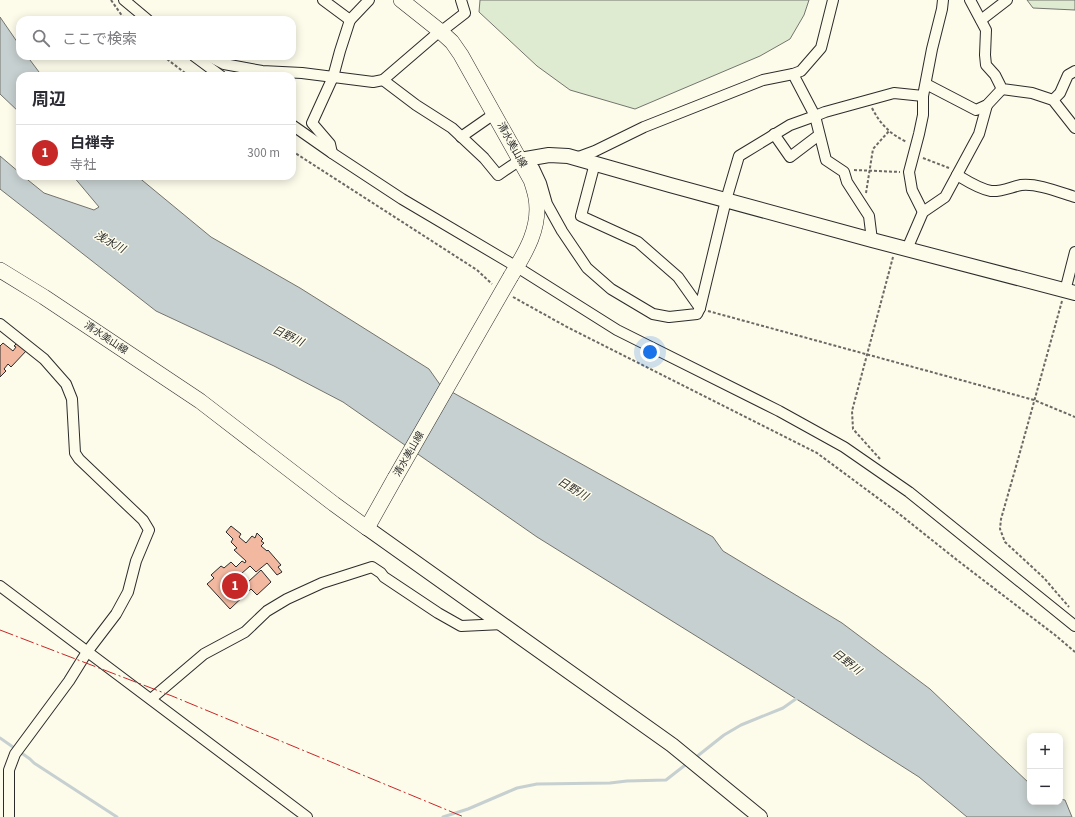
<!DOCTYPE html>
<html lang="ja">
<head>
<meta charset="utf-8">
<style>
	:root { --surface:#fff; --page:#f7f7f7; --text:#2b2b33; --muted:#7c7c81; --line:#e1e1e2; --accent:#c62828 }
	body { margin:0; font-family:"Source Sans 3","Noto Sans JP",sans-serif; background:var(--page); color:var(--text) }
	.controls { position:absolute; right:12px; bottom:12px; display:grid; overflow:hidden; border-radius:8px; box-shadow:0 2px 10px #0003 }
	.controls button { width:36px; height:36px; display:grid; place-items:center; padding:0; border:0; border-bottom:1px solid var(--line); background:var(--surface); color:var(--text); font:20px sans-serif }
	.you { position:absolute; left:650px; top:352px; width:14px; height:14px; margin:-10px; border:3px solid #fff; border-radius:50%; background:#1a73e8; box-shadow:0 0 0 6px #1a73e833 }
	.badge { display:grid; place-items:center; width:26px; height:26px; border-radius:50%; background:var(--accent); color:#fff; font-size:13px; font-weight:700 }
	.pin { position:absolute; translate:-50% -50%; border:2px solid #fff; box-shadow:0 1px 4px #0006 }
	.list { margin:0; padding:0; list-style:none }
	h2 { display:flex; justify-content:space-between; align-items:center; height:52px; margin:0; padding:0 16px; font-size:17px }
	h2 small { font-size:13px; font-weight:400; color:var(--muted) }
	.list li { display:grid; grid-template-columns:26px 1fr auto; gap:12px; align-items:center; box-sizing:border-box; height:56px; padding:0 16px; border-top:1px solid var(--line) }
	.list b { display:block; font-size:15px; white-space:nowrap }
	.list p { margin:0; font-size:13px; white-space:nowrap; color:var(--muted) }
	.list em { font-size:13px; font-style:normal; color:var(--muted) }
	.icon { flex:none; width:22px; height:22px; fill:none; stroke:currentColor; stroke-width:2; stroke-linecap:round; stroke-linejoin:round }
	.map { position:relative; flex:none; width:1075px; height:817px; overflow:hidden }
	.search { position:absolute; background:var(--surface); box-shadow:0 2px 10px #0003; left:16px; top:16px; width:280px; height:44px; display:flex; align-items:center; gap:10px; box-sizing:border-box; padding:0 14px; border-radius:12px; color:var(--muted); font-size:15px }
	.panel { position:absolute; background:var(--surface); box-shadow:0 2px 10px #0003; left:16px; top:72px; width:280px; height:108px; border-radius:12px }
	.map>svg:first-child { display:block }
	.green { fill:#deebd1; stroke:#74746e }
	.water { fill:#c7d0d0; stroke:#74746e }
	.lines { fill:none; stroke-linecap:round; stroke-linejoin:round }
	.stream { stroke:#c7d0d0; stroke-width:3 }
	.building { fill:#f2b8a0; stroke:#2b2b2b }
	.street-casing { stroke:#2b2b2b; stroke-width:12 }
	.secondary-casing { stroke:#2b2b2b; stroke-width:16 }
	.primary-casing { stroke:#2b2b2b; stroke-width:16 }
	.path { stroke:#6a6964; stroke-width:2; stroke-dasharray:3 2; stroke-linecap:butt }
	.street { stroke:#fdfbea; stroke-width:10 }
	.secondary { stroke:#fdfbea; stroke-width:14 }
	.primary { stroke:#fdfbea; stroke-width:15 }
	.primary-bridge-casing { stroke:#2b2b2b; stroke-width:16; stroke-linecap:butt }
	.primary-bridge { stroke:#fdfbea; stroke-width:15 }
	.power { stroke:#c62828; stroke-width:1; stroke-dasharray:14 3 2 3; stroke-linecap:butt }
	.labels { text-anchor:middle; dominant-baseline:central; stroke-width:3; stroke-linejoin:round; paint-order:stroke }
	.street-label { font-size:10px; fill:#2b2b2b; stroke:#fdfbea }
	.water-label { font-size:11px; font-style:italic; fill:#2b2b2b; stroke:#fdfbea }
</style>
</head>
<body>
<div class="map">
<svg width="1075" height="817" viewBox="0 0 1075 817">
	<rect width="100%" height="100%" fill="#fdfbea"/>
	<g class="green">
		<path d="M 480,0 L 809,0 L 804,15 L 790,39 L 760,56 L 635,109 L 570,90 L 537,66 L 479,12 Z"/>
		<path d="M 1027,0 L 1075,0 L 1075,10 L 1033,8 Z"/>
	</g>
	<g class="water">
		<path d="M 0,17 L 20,46 L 20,56 L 27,56 L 42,76 L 20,76 L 20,113 L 0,94 Z"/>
		<path d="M 0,156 L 20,173 L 20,176 L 23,176 L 44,193 L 94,210 L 99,207 L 73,176 L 137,176 L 211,237 L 300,288 L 429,369 L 441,386 L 713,537 L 723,551 L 842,623 L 930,689 L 1030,784 L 1030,802 L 1060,802 L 1060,799 L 1065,800 L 1072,817 L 967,817 L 919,777 L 754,672 L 537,537 L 343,402 L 274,366 L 156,311 L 0,189 Z"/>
	</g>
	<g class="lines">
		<g class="stream">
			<path d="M 0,738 L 30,759 L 34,763 L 117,817"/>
			<path d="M 695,758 L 724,735 L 741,725 L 783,708 L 800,696"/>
			<path d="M 443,817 L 468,809 L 517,788 L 537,784 L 610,783 L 627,781 L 666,780 L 689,762"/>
		</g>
	</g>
	<g class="building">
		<path d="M 18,342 L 27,350 L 11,367 L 8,364 L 4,369 L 6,371 L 0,377 L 0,346 L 3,343 L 13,351 L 16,347 L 14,346 Z"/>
		<path d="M 231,526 L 241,534 L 239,537 L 246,543 L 252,536 L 255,538 L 257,533 L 263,539 L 261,541 L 264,543 L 261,546 L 267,551 L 268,550 L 281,565 L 278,567 L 282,572 L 277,575 L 267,563 L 256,572 L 250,566 L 241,574 L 248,582 L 261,570 L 271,582 L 257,595 L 251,589 L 230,609 L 207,584 L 214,578 L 211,575 L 221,566 L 224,568 L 231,562 L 236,567 L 242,561 L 245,563 L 246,561 L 234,550 L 237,548 L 231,542 L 233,539 L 226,532 Z"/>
	</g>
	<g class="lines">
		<g class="street-casing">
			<g id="street">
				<path d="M 124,0 L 148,20"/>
				<path d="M 323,0 L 350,20 L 340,51 L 333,77 L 312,123 L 330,144 L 332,153"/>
				<path d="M 970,0 L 986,30 L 985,55 L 986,65 L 995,75 L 1002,89 L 1032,93 L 1053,100 L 1075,128"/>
				<path d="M 350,20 L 369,0"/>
				<path d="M 981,20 L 1007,0"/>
				<path d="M 443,30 L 465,13 L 461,0"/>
				<path d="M 194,56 L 221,76"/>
				<path d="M 209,56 L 224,64 L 262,71 L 302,73 L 373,82 L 383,80 L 440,31"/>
				<path d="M 383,80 L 416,105 L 452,128 L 484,158 L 498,175 L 520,160 L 534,168 L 541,183 L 547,204 L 562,231 L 587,268 L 611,289 L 653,314 L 669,317 L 697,314 L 700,308"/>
				<path d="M 926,84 L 976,110 L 987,105 L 1002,89"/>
				<path d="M 1053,100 L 1060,93 L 1068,75 L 1075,71"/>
				<path d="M 292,125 L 332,153 L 402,199 L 517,267 L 617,330 L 779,411 L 844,447 L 909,492 L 1075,626"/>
				<path d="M 774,134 L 790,157 L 819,135"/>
				<path d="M 461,137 L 494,114"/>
				<path d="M 576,158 L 595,151 L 644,127 L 763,80 L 793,74 L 801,71 L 821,48 L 833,0"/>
				<path d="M 595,163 L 581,216 L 638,242 L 678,277 L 700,308 L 726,200 L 739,156 L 790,125 L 815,116 L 793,74"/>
				<path d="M 957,175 C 967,181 979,189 991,191 C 1001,192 1011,187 1021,185 C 1037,183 1059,192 1075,197"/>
				<path d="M 923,212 L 912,190 L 909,172 L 919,134 L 923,115 L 923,96"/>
				<path d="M 872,240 L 869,216 L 847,182 L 844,172 L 826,160 L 815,116 L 825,112 L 894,93 L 923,96 L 932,49 L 942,9 L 943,0"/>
				<path d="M 907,249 L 923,212 L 945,197 L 979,134 L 987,105"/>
				<path d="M 1065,291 L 1075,252"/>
				<path d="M 0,324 L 44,359 L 66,384 L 72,399 L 75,453 L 79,459 L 143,520 L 149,530 L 136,561 L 128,592 L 116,614 L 87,652 L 69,681 L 15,754 L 9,770 L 9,817"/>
				<path d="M 0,586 L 307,817"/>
				<path d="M 151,699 L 204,654 L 245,632 L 267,611 L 287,599 L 322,583 L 372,567 L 381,573 L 384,577 L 438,613 L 461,626 L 503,624"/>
			</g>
		</g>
		<g class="secondary-casing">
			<g id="secondary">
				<path d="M 520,160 L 549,155 L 568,156 L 670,185 L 872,240 L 1075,293"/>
				<path d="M 367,528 L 672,745 L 760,817"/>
			</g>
		</g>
		<g class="primary-casing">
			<g id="primary">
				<path d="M 401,0 L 440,31 L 452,42 L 461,55 L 531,180 C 533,186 535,192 536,198 C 541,227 526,252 511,276"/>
				<path d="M 0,270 L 44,297 L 200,401 L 334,504 L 367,528 L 395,478"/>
			</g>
		</g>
		<g class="path">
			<path d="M 111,0 L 125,20"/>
			<path d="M 163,56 L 189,76"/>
			<path d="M 872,108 C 880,124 891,135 907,142"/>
			<path d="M 292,151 L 477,270 L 492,284"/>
			<path d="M 923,158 L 949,168"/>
			<path d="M 854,170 L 900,172"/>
			<path d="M 866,193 L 873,149 L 889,131"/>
			<path d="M 513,297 L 567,327 L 817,453 L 898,513 L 957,560 L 1055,635 L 1075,652"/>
			<path d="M 1062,301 L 1017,463 L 1001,519 L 1000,529 L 1005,542 L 1044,578 L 1069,607"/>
			<path d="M 708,311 L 1034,400 L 1075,417"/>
			<path d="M 880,459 L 853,429 L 852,411 L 893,257"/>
		</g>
		<use href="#street" class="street"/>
		<use href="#secondary" class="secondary"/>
		<use href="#primary" class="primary"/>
		<g class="primary-bridge-casing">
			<path id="primary-bridge" d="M 395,478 L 511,276"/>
		</g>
		<use href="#primary-bridge" class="primary-bridge"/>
		<path class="power" d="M 0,630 L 172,696 L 464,817"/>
	</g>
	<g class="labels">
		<g class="street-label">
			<text transform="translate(512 145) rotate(61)">清水美山線</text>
			<text transform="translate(106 338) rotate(34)">清水美山線</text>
			<text transform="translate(409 454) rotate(-60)">清水美山線</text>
		</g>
		<g class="water-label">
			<text transform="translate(110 242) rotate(29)">浅水川</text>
			<text transform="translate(288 336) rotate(26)">日野川</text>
			<text transform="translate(573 489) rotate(31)">日野川</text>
			<text transform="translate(847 662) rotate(38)">日野川</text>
		</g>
	</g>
</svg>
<div class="controls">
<button>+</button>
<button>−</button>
</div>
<div class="you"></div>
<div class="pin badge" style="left:235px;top:586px">1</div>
<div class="search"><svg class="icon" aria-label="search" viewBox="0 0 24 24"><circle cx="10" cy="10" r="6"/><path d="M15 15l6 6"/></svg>ここで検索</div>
<section class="panel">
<h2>周辺<small></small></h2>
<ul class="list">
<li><span class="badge">1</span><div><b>白禅寺</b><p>寺社</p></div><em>300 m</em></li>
</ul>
</section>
</div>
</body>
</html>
